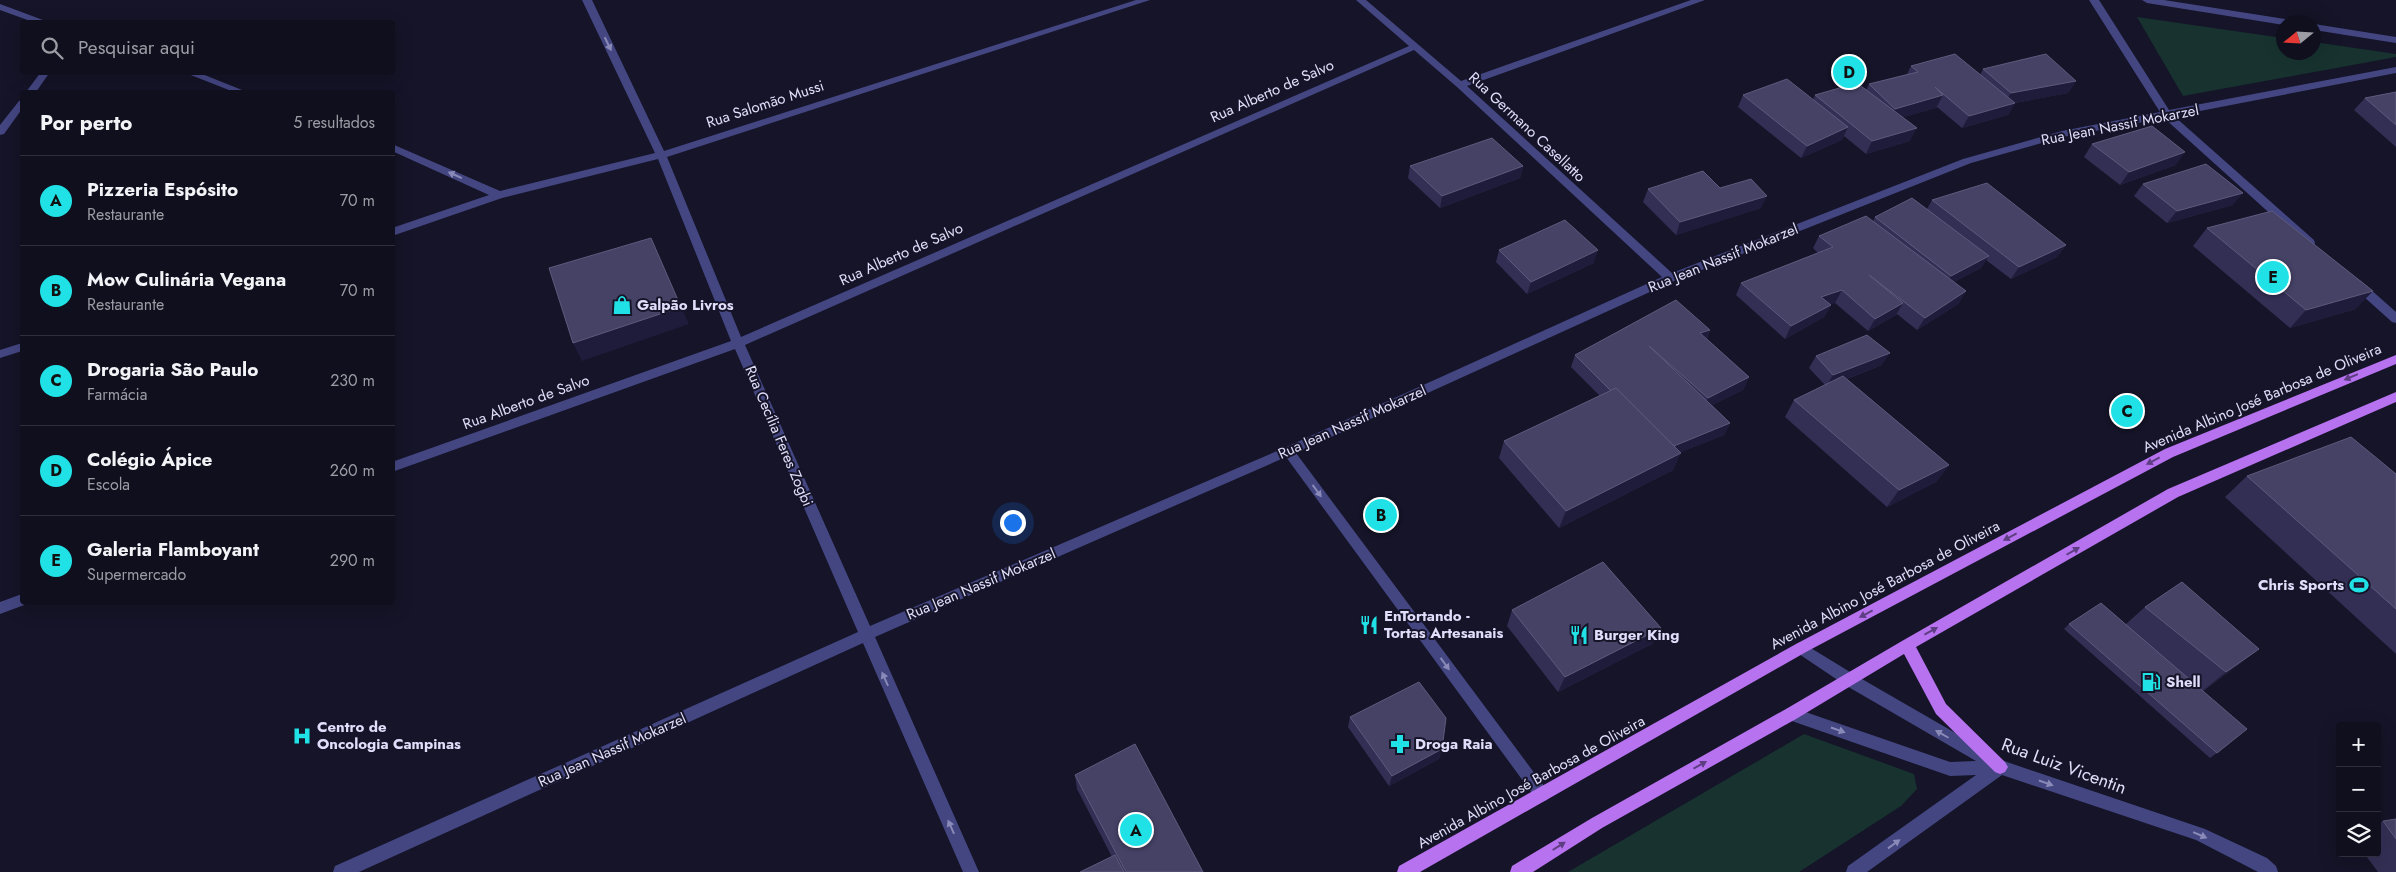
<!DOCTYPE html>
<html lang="pt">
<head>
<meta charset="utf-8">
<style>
	:root { --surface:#100f1e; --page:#191827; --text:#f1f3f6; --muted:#9c9ca4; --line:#302f3c; --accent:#20e2e6 }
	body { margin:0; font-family:Jost,sans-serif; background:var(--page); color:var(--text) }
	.controls { position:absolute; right:15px; bottom:15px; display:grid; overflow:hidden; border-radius:5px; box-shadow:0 5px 20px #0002 }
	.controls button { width:45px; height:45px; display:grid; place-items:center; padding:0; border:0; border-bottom:1px solid var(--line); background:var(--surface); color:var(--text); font:25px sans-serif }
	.compass { position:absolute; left:2276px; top:15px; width:45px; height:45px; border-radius:50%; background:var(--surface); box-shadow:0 5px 20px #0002; rotate:252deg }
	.you { position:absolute; left:1012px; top:522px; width:18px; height:18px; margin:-12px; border:4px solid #fff; border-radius:50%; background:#1a73e8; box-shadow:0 0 0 8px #1a73e833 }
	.badge { display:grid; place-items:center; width:32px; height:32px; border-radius:50%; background:var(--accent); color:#111; font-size:16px; font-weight:700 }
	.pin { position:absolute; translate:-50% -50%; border:2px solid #fff; box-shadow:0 1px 5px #0006 }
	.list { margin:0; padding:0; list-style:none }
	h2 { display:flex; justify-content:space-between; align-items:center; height:65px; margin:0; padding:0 20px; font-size:21px }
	h2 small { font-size:16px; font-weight:400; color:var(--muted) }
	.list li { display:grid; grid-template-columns:32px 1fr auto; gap:15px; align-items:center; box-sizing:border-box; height:90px; padding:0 20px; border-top:1px solid var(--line) }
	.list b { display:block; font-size:19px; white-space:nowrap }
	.list p { margin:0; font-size:16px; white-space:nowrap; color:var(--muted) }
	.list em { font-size:16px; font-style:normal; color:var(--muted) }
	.icon { flex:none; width:28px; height:28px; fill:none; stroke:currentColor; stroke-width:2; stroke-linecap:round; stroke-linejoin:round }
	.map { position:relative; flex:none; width:2396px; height:872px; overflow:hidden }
	.search { position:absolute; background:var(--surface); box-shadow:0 5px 20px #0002; left:20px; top:20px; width:375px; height:55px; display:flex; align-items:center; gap:12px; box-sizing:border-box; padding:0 18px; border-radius:5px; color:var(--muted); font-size:19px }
	.panel { position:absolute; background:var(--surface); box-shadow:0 5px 20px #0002; left:20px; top:90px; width:375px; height:515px; border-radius:5px }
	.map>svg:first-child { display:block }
	.green { fill:#17322f }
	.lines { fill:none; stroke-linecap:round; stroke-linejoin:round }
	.minor { fill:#444682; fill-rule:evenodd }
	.major { fill:#b772ef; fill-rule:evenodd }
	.wall { fill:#332f54 }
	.shaded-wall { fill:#1f1c3b }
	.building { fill:#464266; stroke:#5e5a7d }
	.oneway { fill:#8a8ab8 }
	.oneway2 { fill:#5e3e82 }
	.labels { text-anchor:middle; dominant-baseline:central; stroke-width:4; stroke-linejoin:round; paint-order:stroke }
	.street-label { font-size:15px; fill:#e0defb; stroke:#151428 }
	.poi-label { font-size:15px; font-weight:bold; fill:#e0defb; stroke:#151428; text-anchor:start }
	.near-street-label { font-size:18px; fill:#e0defb; stroke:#151428 }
</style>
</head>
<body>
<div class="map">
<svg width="2396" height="872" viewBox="0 0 2396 872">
	<rect width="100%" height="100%" fill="#151428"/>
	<g class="green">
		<path d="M 2137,17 L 2283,38 L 2284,52 L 2314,52 L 2314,42 L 2396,54 L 2396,57 L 2183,96 Z"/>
		<path d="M 1804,734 L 1914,774 L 1917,789 L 1901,806 L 1799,872 L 1568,872 Z"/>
	</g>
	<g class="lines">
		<g class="minor">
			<path d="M 582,0 L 592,0 L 664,151 L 1136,0 L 1150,0 L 667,157 L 741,337 L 1409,46 L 1356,0 L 1366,0 L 1461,81 L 1691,0 L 1705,0 L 1467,86 L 1672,273 L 1963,159 L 2062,131 L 2160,112 L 2089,0 L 2099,0 L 2169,110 L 2396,67 L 2396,73 L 2174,116 L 2314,240 L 2315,243 L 2314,246 L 2306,246 L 2164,118 L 2063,137 L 1971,163 L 1674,281 L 1296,453 L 1547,790 L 1550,795 L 1547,800 L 1542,802 L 1537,800 L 1286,457 L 875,637 L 979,872 L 963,872 L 863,643 L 359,872 L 333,872 L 335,866 L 858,632 L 735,349 L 392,472 L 392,462 L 731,341 L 658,159 L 502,198 L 392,236 L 392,228 L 489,195 L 392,151 L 392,144 L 500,191 L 655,153 ZM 1414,50 L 1457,87 L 1662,277 L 1284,448 L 870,626 L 745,345 Z"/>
			<path d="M 2142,0 L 2164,0 L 2285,19 L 2290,22 L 2284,22 L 2284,25 L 2147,3 Z"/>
			<path d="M 0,4 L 43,20 L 45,22 L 33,22 L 0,10 Z"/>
			<path d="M 2314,24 L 2396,37 L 2396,43 L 2314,30 Z"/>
			<path d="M 41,72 L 50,72 L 36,92 L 26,92 Z"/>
			<path d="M 183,72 L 197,72 L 247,92 L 234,92 Z"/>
			<path d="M 22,100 L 22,109 L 4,134 L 0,135 L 0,125 L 19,101 Z"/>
			<path d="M 2357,280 L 2361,281 L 2396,312 L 2396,323 L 2392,322 L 2353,287 L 2351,284 L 2353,281 Z"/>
			<path d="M 22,343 L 22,351 L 0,358 L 0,350 Z"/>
			<path d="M 22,594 L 22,602 L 28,602 L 27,604 L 0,614 L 0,602 Z"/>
			<path d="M 1801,642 L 1855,675 L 2004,761 L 2205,829 L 2267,858 L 2276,866 L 2278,872 L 2258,872 L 2196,840 L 2002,775 L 1867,872 L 1846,872 L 1848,866 L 1976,775 L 1950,776 L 1786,719 L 1784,714 L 1786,709 L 1791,707 L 1950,762 L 1976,761 L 1845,685 L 1796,652 L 1794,648 L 1796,644 Z"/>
		</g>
		<g class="major">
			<path d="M 2396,355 L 2396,364 L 2173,457 L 1806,652 L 1420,872 L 1397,872 L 1399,866 L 1796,644 L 2165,449 Z"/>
			<path d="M 2396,392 L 2396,402 L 2178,497 L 1916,647 L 1946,704 L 2005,762 L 2008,767 L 2005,772 L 2000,774 L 1995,772 L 1936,714 L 1904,654 L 1796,719 L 1602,828 L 1533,872 L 1510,872 L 1512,866 L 1592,818 L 1786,709 L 1902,641 L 2168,489 Z"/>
		</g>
	</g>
	<g class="wall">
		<path d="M 1911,66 L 1980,75 L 1983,69 L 2076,81 L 2068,93 L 2015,103 L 2008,115 L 1962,128 L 1937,107 L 1936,108 L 1903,117 L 1910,141 L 1866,154 L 1844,136 L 1842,140 L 1801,158 L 1738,107 L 1743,95 L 1813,100 L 1815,95 L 1866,90 L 1869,84 L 1907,74 Z"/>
		<path d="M 2396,92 L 2396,147 L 2354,110 L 2365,98 Z"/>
		<path d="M 2092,144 L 2176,165 L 2120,185 L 2084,157 Z"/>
		<path d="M 1410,166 L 1523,166 L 1520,178 L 1440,208 L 1408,178 Z"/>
		<path d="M 2143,184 L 2233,205 L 2167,223 L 2134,196 Z"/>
		<path d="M 1720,188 L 1761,208 L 1676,235 L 1643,202 L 1648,189 Z"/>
		<path d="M 1932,200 L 2066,245 L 2057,257 L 2011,279 L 1986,260 L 1981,268 L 1954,282 L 1966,291 L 1958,304 L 1917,330 L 1897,314 L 1896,315 L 1868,331 L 1835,303 L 1830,304 L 1831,305 L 1824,317 L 1785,339 L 1736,295 L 1741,283 L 1818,253 L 1813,248 L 1819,236 L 1873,221 L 1875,217 L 1927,209 Z"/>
		<path d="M 2207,228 L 2356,309 L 2290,328 L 2193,246 Z"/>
		<path d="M 1499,250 L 1594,263 L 1527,294 L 1496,262 Z"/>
		<path d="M 1710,330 L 1707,339 L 1749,377 L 1743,390 L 1712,405 L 1730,423 L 1724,435 L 1681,452 L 1673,470 L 1559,528 L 1499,458 L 1504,441 L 1600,396 L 1571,367 L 1575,355 Z"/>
		<path d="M 1816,356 L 1882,365 L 1847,379 L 1949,465 L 1936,482 L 1887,507 L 1785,417 L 1794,400 L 1825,385 L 1809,368 Z"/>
		<path d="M 2396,474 L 2396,654 L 2225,497 L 2247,476 Z"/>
		<path d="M 2145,607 L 2259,649 L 2234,668 L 2203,691 L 2217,753 L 2210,758 L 2064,629 L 2069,624 L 2126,624 Z"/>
		<path d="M 1512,610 L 1661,628 L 1652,644 L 1558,692 L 1507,626 Z"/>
		<path d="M 1350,717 L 1442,749 L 1439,759 L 1389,786 L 1348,727 Z"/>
		<path d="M 1075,775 L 1203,872 L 1080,872 L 1112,857 L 1077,789 Z"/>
		<path d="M 2396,819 L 2396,872 L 2378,872 L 2364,853 L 2377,853 L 2377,825 L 2383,821 Z"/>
	</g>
	<g class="shaded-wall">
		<path d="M 2076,81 L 2068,93 L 2015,103 L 2008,115 L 1962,128 L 1969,116 L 2003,105 L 2011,93 Z"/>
		<path d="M 1943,95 L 1936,108 L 1889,121 L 1895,109 Z"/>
		<path d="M 1848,127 L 1842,140 L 1801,158 L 1807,146 Z"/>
		<path d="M 1917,128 L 1910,141 L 1866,154 L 1872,141 Z"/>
		<path d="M 2185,152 L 2176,165 L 2120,185 L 2129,172 Z"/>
		<path d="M 1523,166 L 1520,178 L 1440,208 L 1442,196 Z"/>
		<path d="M 2243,193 L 2233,205 L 2167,223 L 2177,211 Z"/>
		<path d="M 1767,196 L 1761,208 L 1676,235 L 1680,222 Z"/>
		<path d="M 2066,245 L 2057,257 L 2011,279 L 2019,267 Z"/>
		<path d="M 1598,250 L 1594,263 L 1527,294 L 1531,282 Z"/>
		<path d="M 1989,256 L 1981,268 L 1943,288 L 1951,276 Z"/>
		<path d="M 1842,290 L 1835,303 L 1814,309 L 1821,297 Z"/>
		<path d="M 1966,291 L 1958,304 L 1917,330 L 1925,318 Z"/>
		<path d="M 2373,291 L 2356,309 L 2290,328 L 2306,310 Z"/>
		<path d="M 1903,303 L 1896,315 L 1868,331 L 1875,319 Z"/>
		<path d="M 1831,305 L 1824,317 L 1785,339 L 1791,326 Z"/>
		<path d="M 681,307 L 689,324 L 582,361 L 573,343 Z"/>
		<path d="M 1710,330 L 1705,343 L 1700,333 Z"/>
		<path d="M 1890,353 L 1882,365 L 1826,387 L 1833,375 Z"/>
		<path d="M 1749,377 L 1743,390 L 1703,410 L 1708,398 Z"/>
		<path d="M 1730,423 L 1724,435 L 1664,459 L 1669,448 Z"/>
		<path d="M 1681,453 L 1673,470 L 1559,528 L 1566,511 Z"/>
		<path d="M 1949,465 L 1936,482 L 1887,507 L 1899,490 Z"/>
		<path d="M 1661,628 L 1652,644 L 1558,692 L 1565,677 Z"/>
		<path d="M 2259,649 L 2234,668 L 2202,691 L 2226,672 Z"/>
		<path d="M 1442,749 L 1439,759 L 1389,786 L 1392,776 Z"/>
	</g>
	<g class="building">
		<path d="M 1955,54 L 2015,103 L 1969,116 L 1935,87 L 1943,95 L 1895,109 L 1869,84 L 1918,72 L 1911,66 Z"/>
		<path d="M 2046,54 L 2076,81 L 2011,93 L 1983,69 Z"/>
		<path d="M 1787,79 L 1848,127 L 1807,146 L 1743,95 Z"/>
		<path d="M 1857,83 L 1917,128 L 1872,141 L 1815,95 Z"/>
		<path d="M 2396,92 L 2396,125 L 2365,98 Z"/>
		<path d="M 2152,126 L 2185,152 L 2129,172 L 2092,144 Z"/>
		<path d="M 1492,138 L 1523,166 L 1442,196 L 1410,166 Z"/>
		<path d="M 2206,164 L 2243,193 L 2177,211 L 2143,184 Z"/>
		<path d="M 1703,171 L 1720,188 L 1751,179 L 1767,196 L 1680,222 L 1648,189 Z"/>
		<path d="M 1987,183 L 2066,245 L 2019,267 L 1932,200 Z"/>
		<path d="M 1912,198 L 1989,256 L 1951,276 L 1875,217 Z"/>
		<path d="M 2272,211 L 2373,291 L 2306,310 L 2207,228 Z"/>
		<path d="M 1866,216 L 1966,291 L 1925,318 L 1869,275 L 1903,303 L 1875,319 L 1842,290 L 1821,297 L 1831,305 L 1791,326 L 1741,283 L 1833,247 L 1819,236 Z"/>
		<path d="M 1565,220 L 1598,250 L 1531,282 L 1499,250 Z"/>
		<path d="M 651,238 L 681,307 L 573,343 L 549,268 Z"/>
		<path d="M 1676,300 L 1710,330 L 1700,333 L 1749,377 L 1708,398 L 1649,346 L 1730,423 L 1674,446 L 1616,388 L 1611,391 L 1575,355 Z"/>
		<path d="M 1867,335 L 1890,353 L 1833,375 L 1816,356 Z"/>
		<path d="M 1843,376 L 1949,465 L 1899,490 L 1794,400 Z"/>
		<path d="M 1616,388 L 1681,453 L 1566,511 L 1504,441 Z"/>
		<path d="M 2351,437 L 2396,474 L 2396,609 L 2247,476 Z"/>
		<path d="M 1603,562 L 1661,628 L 1565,677 L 1512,610 Z"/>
		<path d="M 2182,582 L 2259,649 L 2226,672 L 2145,607 Z"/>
		<path d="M 2101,603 L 2247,729 L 2217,753 L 2069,624 Z"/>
		<path d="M 1419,682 L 1446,718 L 1442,749 L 1392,776 L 1350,717 Z"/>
		<path d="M 1135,744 L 1203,872 L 1126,872 L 1075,775 Z"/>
		<path d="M 2396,819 L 2396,839 L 2383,821 Z"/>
		<path d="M 1115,855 L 1124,872 L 1080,872 Z"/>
	</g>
	<defs><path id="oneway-solid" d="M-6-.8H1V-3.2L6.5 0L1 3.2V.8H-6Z" transform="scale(1.25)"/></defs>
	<g class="oneway">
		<use href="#oneway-solid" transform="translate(608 44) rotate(64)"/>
		<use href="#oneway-solid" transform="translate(455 175) rotate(-156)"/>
		<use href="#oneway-solid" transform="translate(1317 491) rotate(54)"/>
		<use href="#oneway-solid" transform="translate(1445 664) rotate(54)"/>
		<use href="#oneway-solid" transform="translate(885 679) rotate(-114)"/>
		<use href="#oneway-solid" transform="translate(1838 730) rotate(19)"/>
		<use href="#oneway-solid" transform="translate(1942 734) rotate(-150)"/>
		<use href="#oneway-solid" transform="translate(2046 783) rotate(19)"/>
		<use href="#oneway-solid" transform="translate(951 827) rotate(-114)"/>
		<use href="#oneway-solid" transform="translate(2200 835) rotate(23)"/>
		<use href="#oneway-solid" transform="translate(1894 844) rotate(-36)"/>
	</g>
	<g class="oneway2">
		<use href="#oneway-solid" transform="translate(2351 377) rotate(157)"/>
		<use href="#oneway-solid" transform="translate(2153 461) rotate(152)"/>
		<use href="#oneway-solid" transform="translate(2010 537) rotate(152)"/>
		<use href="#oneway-solid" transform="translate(2073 551) rotate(-30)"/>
		<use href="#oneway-solid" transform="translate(1866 614) rotate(152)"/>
		<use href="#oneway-solid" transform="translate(1931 631) rotate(-29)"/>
		<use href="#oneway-solid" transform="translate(1700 765) rotate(-29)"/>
		<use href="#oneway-solid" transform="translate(1559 846) rotate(-32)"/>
	</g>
	<defs>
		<g id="shop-bare" transform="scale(1.5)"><path d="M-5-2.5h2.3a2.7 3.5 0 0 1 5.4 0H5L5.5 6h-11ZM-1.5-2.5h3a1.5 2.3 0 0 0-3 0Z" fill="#20e2e6" stroke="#151428" stroke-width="2.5" paint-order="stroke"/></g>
		<g id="stadium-bare" transform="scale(1.5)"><path d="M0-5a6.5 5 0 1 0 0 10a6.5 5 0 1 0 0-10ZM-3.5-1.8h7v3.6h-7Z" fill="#20e2e6" stroke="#151428" stroke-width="2.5" paint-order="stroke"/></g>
		<g id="restaurant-bare" transform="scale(1.5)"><path d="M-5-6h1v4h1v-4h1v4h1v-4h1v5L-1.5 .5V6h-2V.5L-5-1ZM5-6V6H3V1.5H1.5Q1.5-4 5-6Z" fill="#20e2e6" stroke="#151428" stroke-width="2.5" paint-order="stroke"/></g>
		<g id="fuel-bare" transform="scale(1.5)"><path d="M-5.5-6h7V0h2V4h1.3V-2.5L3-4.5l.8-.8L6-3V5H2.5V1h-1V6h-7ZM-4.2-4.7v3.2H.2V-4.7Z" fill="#20e2e6" stroke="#151428" stroke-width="2.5" paint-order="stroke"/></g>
		<g id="hospital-bare" transform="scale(1.5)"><path d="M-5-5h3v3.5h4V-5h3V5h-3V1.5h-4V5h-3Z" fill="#20e2e6" stroke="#151428" stroke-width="2.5" paint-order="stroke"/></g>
		<g id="pharmacy-bare" transform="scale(1.5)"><path d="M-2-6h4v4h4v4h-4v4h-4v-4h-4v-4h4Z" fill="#20e2e6" stroke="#151428" stroke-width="2.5" paint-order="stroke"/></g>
	</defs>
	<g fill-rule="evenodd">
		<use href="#shop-bare" x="622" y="305"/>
		<use href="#stadium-bare" x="2359" y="585"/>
		<use href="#restaurant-bare" x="1369" y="625"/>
		<use href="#restaurant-bare" x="1579" y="635"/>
		<use href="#fuel-bare" x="2151" y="682"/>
		<use href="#hospital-bare" x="302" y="736"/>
		<use href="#pharmacy-bare" x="1400" y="744"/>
	</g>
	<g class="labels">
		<g class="street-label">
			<text transform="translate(1272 91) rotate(-24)">Rua Alberto de Salvo</text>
			<text transform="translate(765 104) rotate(-18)">Rua Salomão Mussi</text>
			<text transform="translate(2120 125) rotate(-11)">Rua Jean Nassif Mokarzel</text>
			<text transform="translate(1527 127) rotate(43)">Rua Germano Casellatto</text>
			<text transform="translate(901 254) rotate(-24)">Rua Alberto de Salvo</text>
			<text transform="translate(1723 258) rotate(-22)">Rua Jean Nassif Mokarzel</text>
			<text transform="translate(2262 398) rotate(-23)">Avenida Albino José Barbosa de Oliveira</text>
			<text transform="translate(526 402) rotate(-20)">Rua Alberto de Salvo</text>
			<text transform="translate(1352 422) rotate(-24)">Rua Jean Nassif Mokarzel</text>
			<text transform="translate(779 436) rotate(67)">Rua Cecília Feres Zogbi</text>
			<text transform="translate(981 584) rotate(-23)">Rua Jean Nassif Mokarzel</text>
			<text transform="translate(1885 585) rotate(-28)">Avenida Albino José Barbosa de Oliveira</text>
			<text transform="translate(612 750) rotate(-24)">Rua Jean Nassif Mokarzel</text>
			<text transform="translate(1531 782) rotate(-29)">Avenida Albino José Barbosa de Oliveira</text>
		</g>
		<g class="poi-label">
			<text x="637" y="305">Galpão Livros</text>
			<text x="2344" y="585" text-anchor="end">Chris Sports</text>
			<text x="1384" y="616">EnTortando -<tspan x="1384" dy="17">Tortas Artesanais</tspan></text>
			<text x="1594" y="635">Burger King</text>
			<text x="2166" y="682">Shell</text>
			<text x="317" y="727">Centro de<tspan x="317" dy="17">Oncologia Campinas</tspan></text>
			<text x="1415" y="744">Droga Raia</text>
		</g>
		<g class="near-street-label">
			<text transform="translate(2064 766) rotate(20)">Rua Luiz Vicentin</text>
		</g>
	</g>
</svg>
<div class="controls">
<button>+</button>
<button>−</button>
<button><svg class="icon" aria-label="layers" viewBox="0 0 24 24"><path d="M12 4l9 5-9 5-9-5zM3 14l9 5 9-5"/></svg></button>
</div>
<svg class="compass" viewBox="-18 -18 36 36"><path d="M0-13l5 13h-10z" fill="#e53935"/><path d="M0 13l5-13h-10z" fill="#9c9ca4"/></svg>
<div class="you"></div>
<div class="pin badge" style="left:1136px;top:830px">A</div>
<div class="pin badge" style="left:1381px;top:515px">B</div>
<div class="pin badge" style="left:2127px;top:411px">C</div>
<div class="pin badge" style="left:1849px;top:72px">D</div>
<div class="pin badge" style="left:2273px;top:277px">E</div>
<div class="search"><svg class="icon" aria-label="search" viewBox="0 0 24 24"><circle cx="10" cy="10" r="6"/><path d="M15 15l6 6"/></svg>Pesquisar aqui</div>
<section class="panel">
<h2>Por perto<small>5 resultados</small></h2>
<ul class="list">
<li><span class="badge">A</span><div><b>Pizzeria Espósito</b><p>Restaurante</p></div><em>70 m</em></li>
<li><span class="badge">B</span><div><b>Mow Culinária Vegana</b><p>Restaurante</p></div><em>70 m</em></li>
<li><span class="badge">C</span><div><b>Drogaria São Paulo</b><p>Farmácia</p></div><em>230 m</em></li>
<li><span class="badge">D</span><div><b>Colégio Ápice</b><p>Escola</p></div><em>260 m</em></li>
<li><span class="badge">E</span><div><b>Galeria Flamboyant</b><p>Supermercado</p></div><em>290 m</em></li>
</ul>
</section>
</div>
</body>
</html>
